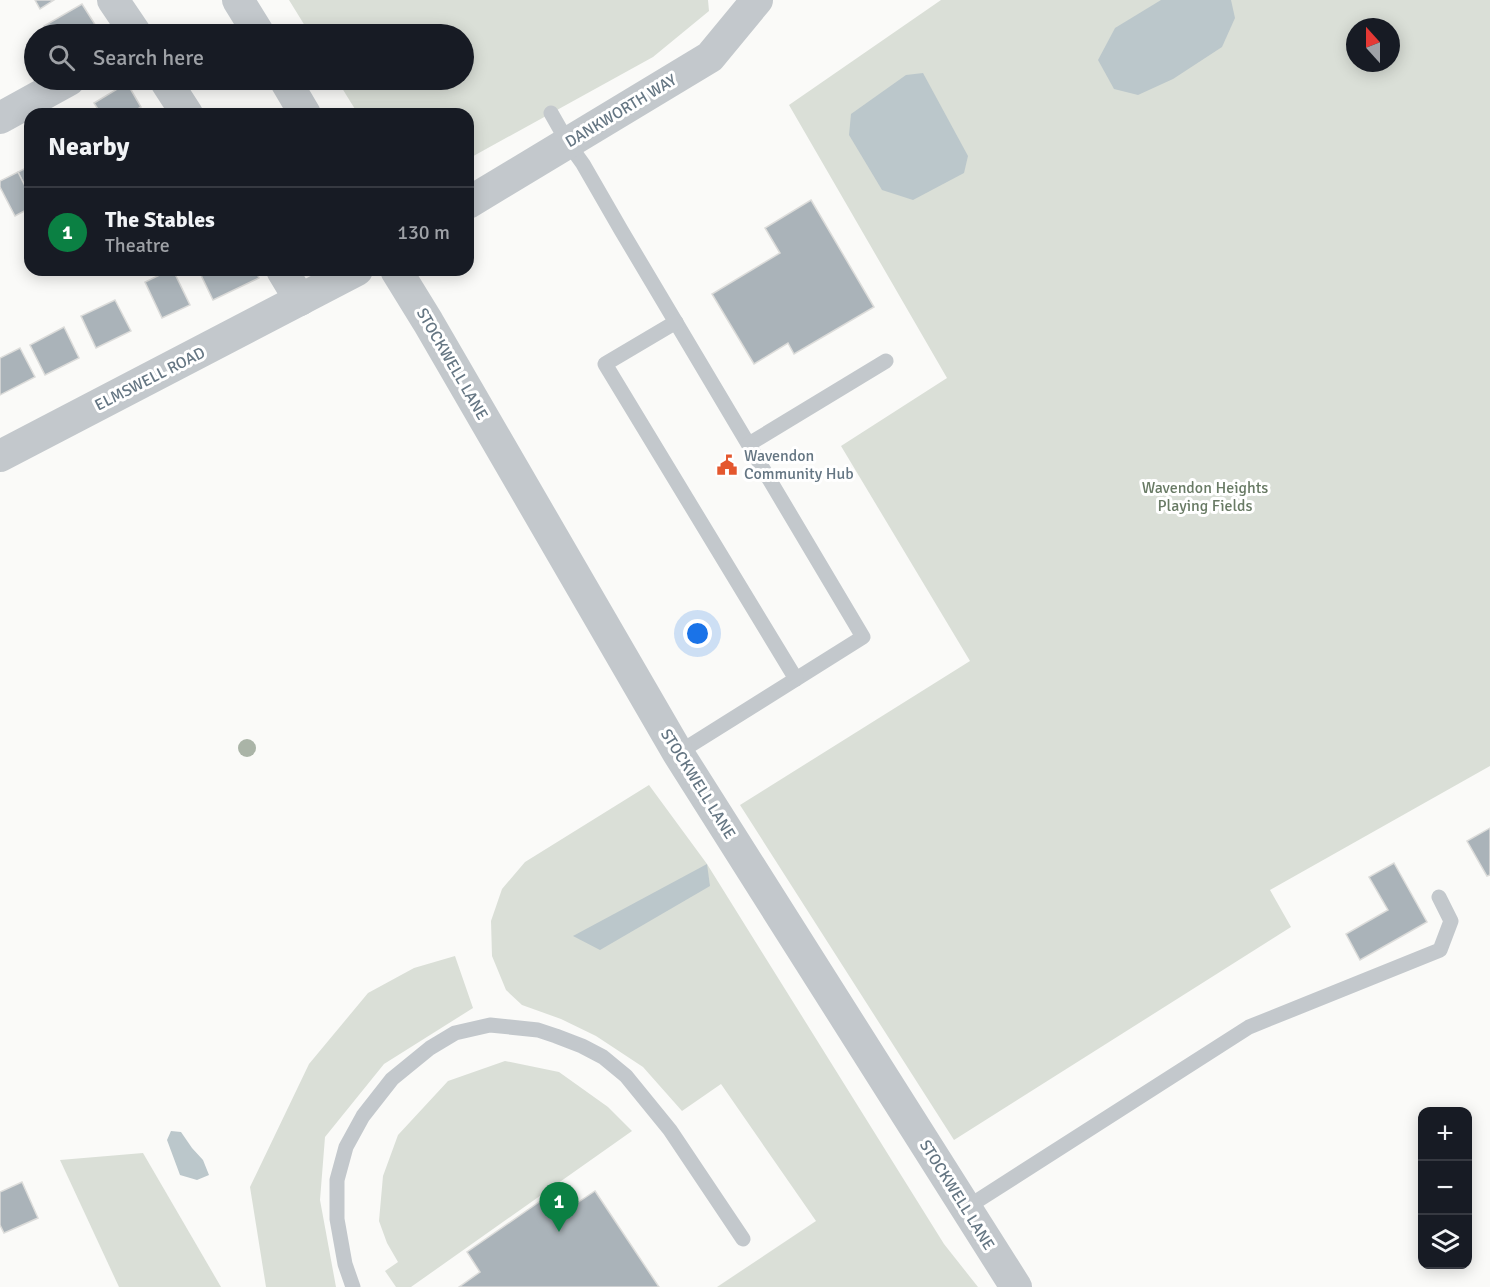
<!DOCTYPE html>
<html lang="en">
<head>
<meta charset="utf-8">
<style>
	:root { --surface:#171b24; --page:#20242c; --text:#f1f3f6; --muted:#9ea1a6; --line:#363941; --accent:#0b8043 }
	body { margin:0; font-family:Signika,sans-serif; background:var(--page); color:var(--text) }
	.controls { position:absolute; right:18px; bottom:18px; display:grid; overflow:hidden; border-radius:12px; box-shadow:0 3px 15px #0003 }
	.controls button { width:54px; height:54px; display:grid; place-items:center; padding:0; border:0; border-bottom:2px solid var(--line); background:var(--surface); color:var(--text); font:30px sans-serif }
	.compass { position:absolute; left:1346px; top:18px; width:54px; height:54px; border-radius:50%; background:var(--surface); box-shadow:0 3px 15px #0003; rotate:339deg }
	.you { position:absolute; left:698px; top:634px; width:21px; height:21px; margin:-15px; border:4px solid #fff; border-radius:50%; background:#1a73e8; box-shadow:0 0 0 9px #1a73e833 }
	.badge { display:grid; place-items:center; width:39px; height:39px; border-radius:50%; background:var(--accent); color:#fff; font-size:20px; font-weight:700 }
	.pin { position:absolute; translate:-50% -50px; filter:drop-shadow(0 2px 3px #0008) }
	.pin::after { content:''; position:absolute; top:32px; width:21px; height:18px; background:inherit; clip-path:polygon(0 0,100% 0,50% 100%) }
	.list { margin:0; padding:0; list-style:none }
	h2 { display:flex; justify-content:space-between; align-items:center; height:78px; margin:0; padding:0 24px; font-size:26px }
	h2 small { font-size:20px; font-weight:400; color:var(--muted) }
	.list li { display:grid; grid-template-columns:39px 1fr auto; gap:18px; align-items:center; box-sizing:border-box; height:90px; padding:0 24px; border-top:2px solid var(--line) }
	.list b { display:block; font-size:22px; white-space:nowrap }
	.list p { margin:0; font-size:20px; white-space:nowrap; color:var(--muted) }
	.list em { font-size:20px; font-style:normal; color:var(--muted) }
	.icon { flex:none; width:33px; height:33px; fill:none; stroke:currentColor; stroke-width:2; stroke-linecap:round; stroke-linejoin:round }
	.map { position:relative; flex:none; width:1490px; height:1287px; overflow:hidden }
	.search { position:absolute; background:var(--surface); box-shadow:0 3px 15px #0003; left:24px; top:24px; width:450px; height:66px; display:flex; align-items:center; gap:15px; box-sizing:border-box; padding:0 21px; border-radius:33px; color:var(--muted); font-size:22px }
	.panel { position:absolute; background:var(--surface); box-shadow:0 3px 15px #0003; left:24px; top:108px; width:450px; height:168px; border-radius:18px }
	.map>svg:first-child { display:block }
	.green { fill:#dadfd7; fill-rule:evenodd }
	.water { fill:#bbc7cb }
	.building { fill:#aab3b9; stroke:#dcdcda; stroke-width:1.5 }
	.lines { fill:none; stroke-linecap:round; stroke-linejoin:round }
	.lane { stroke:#c3c8cc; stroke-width:15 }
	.street { stroke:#c3c8cc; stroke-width:32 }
	.tree { fill:#aab4a7 }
	.labels { text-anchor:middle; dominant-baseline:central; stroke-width:6; stroke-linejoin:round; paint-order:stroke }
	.street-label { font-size:16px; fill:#657683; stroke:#fff }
	.poi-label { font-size:16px; fill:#657683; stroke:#fff; text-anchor:start }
	.park-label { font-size:16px; fill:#687a64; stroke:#fff }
</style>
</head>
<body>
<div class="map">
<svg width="1490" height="1287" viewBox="0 0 1490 1287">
	<rect width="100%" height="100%" fill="#fafaf8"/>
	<g class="green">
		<path d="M 289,0 L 708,0 L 709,11 L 653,57 L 468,159 L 468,114 L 358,114 L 337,80 L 464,80 L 464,34 L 310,34 Z"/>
		<path d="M 941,0 L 1490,0 L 1490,766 L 1270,890 L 1291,927 L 954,1140 L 740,805 L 970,661 L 841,446 L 947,378 L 789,105 ZM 1355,27 L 1391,27 L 1391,63 L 1355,63 Z"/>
		<path d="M 649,785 L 707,864 L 944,1244 L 978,1287 L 717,1287 L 816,1221 L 721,1084 L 682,1111 L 643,1067 L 596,1036 L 561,1019 L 522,1005 L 506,990 L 492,956 L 491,921 L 502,889 L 525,862 Z"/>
		<path d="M 455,956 L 473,1008 L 384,1064 L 325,1137 L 320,1200 L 336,1287 L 266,1287 L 250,1187 L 309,1064 L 368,993 L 414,968 Z"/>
		<path d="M 505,1061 L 559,1072 L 608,1107 L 632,1131 L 411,1287 L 396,1287 L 385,1271 L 398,1262 L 387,1243 L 379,1221 L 383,1176 L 398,1135 L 448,1081 Z"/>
		<path d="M 143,1153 L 221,1287 L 119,1287 L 60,1160 Z"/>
	</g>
	<g class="water">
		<path d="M 1161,0 L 1231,0 L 1235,18 L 1222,47 L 1173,79 L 1138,95 L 1114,89 L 1098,60 L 1115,28 Z"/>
		<path d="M 923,73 L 968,156 L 964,173 L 913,200 L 882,190 L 849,135 L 851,114 L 906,75 Z"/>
		<path d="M 707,864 L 710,886 L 600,950 L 573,936 Z"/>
		<path d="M 171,1131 L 181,1132 L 192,1148 L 203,1160 L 209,1175 L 197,1180 L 180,1175 L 167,1140 Z"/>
	</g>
	<g class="building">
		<path d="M 35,0 L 54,0 L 40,9 Z"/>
		<path d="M 82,4 L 101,34 L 49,34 L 44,26 Z"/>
		<path d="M 127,83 L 141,107 L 130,114 L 101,114 L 94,103 Z"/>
		<path d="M 30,166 L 30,196 L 18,172 Z"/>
		<path d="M 18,172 L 30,196 L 30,208 L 15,216 L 0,187 L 0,181 Z"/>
		<path d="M 811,200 L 874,307 L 794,354 L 788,343 L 754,364 L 712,294 L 780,253 L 765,228 Z"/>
		<path d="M 170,270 L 173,270 L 190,305 L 162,318 L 145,282 Z"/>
		<path d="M 201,270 L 255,270 L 259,278 L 213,300 L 199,271 Z"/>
		<path d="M 115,300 L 131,331 L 96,348 L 81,316 Z"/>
		<path d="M 64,327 L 79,358 L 45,375 L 30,345 Z"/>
		<path d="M 20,348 L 35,377 L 0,395 L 0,358 Z"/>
		<path d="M 1490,828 L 1490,875 L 1487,876 L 1467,841 Z"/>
		<path d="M 1394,863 L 1427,922 L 1360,960 L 1346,934 L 1388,910 L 1369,877 Z"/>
		<path d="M 22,1182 L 38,1218 L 4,1233 L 0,1225 L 0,1192 Z"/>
		<path d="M 595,1191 L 659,1287 L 459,1287 L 480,1272 L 467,1252 L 552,1193 L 565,1211 Z"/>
	</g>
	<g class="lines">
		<g class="lane">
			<path d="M 551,113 L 568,143 L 583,164 L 621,230 L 863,637 L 678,753"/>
			<path d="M 676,322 L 605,364 L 796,679"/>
			<path d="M 749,444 L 886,361"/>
			<path d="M 966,1208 L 1249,1027 L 1440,950 L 1451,921 L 1439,897"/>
			<path d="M 353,1287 L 345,1264 L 337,1219 L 337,1180 L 346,1147 L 363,1116 L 392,1079 L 430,1048 L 455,1033 L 490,1025 L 538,1030 L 556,1036 L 582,1046 L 603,1057 L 626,1076 L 670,1130 L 743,1239"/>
		</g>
		<g class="street">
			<path d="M 113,0 L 136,34"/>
			<path d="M 238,0 L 259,34"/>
			<path d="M 165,80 L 187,114"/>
			<path d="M 285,80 L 305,114"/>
			<path d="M 0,118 L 69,80"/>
			<path d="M 468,203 L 710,57 L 757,0"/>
			<path d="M 282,270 L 300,300"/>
			<path d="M 396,270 L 428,322 L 678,753 L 1016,1287"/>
			<path d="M 0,456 L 357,270"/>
		</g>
	</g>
	<circle class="tree" cx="247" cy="748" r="9"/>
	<defs>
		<g id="civic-bare" transform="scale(1.62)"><path d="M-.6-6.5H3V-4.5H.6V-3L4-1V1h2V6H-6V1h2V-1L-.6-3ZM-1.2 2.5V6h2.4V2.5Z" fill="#e4572e" stroke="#fff" stroke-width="2.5" paint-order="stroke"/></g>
	</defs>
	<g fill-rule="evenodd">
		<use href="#civic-bare" x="727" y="465"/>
	</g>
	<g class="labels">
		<g class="street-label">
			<text transform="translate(621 111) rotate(-31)">DANKWORTH WAY</text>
			<text transform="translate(452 364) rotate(60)">STOCKWELL LANE</text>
			<text transform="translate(150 379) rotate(-27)">ELMSWELL ROAD</text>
			<text transform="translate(698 784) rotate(58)">STOCKWELL LANE</text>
			<text transform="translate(957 1195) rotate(58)">STOCKWELL LANE</text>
		</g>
		<g class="poi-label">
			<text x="744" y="456">Wavendon<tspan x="744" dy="18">Community Hub</tspan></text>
		</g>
		<g class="park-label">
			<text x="1205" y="488">Wavendon Heights<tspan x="1205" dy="18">Playing Fields</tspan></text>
		</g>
	</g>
</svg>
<div class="controls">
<button>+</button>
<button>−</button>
<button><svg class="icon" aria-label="layers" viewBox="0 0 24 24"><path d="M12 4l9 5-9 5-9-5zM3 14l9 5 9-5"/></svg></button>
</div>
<svg class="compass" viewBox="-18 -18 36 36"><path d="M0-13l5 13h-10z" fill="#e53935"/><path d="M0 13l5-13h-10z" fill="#9ea1a6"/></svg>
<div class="you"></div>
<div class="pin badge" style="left:559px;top:1232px">1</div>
<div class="search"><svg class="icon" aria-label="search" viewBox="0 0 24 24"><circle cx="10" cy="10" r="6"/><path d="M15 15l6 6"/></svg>Search here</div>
<section class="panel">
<h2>Nearby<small></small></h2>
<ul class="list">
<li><span class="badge">1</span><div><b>The Stables</b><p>Theatre</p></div><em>130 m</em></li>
</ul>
</section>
</div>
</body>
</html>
